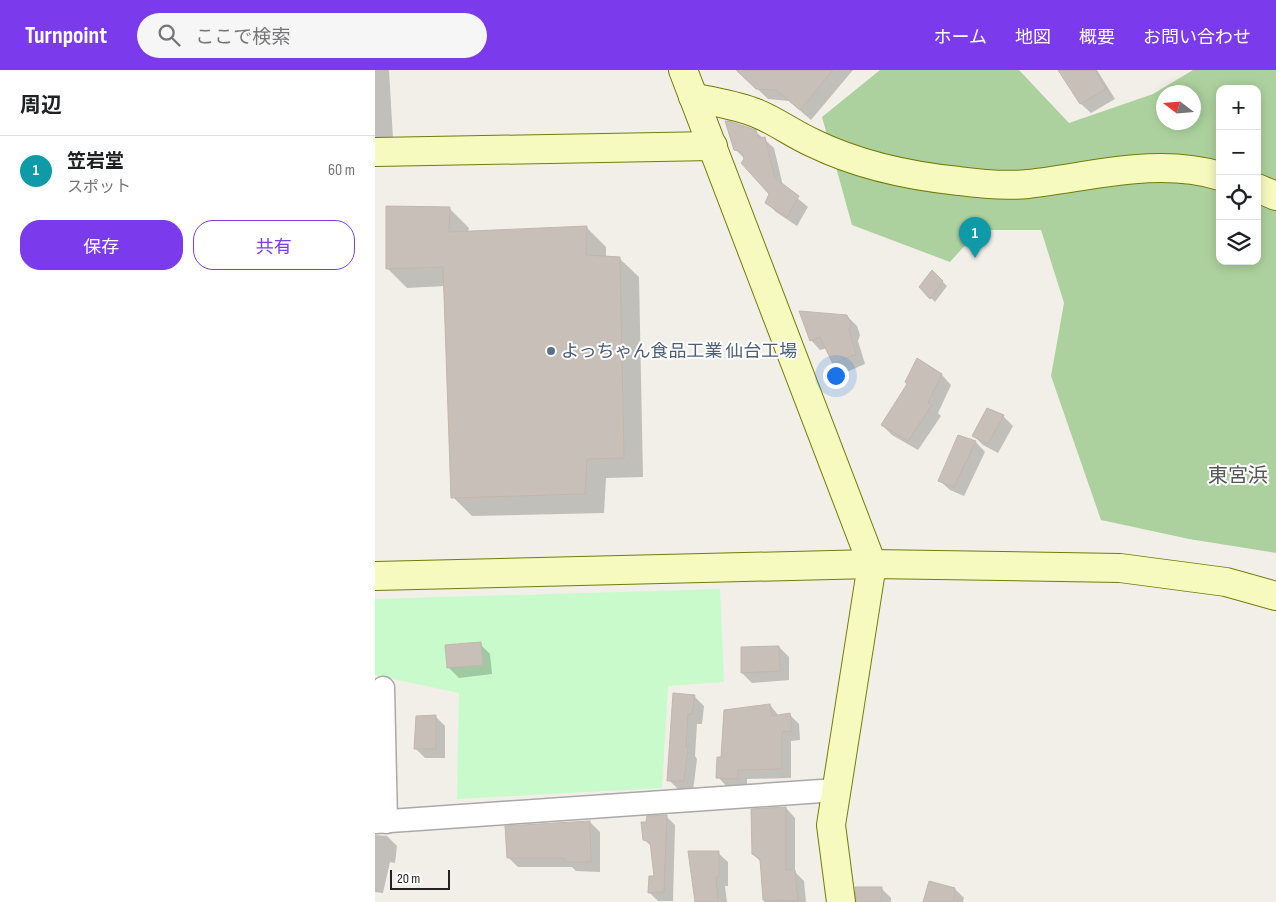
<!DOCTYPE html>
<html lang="ja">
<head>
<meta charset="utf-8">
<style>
	:root { --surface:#fff; --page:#f6f6f6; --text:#202124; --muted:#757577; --line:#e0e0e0; --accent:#7c3aed }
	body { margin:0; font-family:"Sofia Sans Condensed","Noto Sans JP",sans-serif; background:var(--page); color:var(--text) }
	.controls { position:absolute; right:15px; top:15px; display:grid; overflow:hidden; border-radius:10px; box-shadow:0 2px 12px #0003 }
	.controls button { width:45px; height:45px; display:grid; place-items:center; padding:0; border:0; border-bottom:1px solid var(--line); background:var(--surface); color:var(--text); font:25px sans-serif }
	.compass { position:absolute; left:781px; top:15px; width:45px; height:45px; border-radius:50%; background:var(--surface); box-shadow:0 2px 12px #0003; rotate:286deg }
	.scale { position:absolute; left:15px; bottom:12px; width:60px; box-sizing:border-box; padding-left:5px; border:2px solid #222; border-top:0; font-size:14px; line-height:18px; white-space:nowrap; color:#222; -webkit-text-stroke:4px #fff; paint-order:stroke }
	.you { position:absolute; left:460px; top:305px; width:18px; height:18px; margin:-12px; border:4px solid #fff; border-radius:50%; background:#1a73e8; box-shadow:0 0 0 8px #1a73e833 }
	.badge { display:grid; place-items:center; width:32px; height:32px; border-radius:50%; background:var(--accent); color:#fff; font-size:16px; font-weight:700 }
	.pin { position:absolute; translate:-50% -41px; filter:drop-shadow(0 1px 2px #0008) }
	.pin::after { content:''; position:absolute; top:26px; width:18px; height:15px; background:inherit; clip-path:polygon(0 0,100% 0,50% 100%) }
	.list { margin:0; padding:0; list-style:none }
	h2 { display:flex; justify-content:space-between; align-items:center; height:65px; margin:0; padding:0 20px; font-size:21px }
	h2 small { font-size:16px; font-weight:400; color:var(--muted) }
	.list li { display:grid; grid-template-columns:32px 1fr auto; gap:15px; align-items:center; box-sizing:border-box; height:70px; padding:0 20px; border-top:1px solid var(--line) }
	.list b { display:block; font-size:19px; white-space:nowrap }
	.list p { margin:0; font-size:16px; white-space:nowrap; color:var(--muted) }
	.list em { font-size:16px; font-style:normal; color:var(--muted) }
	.actions { display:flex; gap:10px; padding:15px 20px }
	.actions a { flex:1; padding:11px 0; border:1px solid var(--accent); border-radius:20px; text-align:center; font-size:18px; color:var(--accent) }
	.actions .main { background:var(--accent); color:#fff }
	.icon { flex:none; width:28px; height:28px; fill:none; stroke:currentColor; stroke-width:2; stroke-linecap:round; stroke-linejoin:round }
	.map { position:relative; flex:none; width:901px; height:832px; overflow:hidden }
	header { display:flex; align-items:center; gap:30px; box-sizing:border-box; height:70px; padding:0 25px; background:var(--accent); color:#fff }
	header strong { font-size:24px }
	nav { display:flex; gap:28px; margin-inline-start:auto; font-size:18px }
	.search { width:350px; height:45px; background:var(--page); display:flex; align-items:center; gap:12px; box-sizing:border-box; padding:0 18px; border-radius:28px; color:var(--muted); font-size:19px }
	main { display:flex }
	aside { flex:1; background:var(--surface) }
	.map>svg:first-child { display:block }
	.forest { fill:#add19e; fill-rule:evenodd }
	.park { fill:#c8facc }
	.shadow { fill:#0003 }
	.building { fill:#c7bfb8; stroke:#c4b6ab }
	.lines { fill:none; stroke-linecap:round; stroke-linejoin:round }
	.street-casing { stroke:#a9a9a9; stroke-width:25 }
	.secondary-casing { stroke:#707d05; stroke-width:30 }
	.street { stroke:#fff; stroke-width:22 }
	.secondary { stroke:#f7fabf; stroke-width:28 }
	.service-dot { fill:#5c6f8a; stroke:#fff; stroke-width:2 }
	.labels { text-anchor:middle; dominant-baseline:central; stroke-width:4; stroke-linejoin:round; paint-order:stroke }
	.service-label { font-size:18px; fill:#4e5e75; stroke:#fff; text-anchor:start }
	.quarter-label { font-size:20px; fill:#555; stroke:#fff }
</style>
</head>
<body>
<header>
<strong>Turnpoint</strong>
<div class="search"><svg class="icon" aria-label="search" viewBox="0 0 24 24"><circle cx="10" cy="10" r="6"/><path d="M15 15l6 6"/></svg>ここで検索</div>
<nav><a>ホーム</a><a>地図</a><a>概要</a><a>お問い合わせ</a></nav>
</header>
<main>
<aside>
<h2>周辺<small></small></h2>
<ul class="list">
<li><span class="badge" style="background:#0f9aa8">1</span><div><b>笠岩堂</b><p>スポット</p></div><em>60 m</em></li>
</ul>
<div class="actions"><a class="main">保存</a><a>共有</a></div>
</aside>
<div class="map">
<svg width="901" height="832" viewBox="0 0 901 832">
	<rect width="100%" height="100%" fill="#f2efe9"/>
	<path class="forest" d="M 505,0 L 644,0 L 694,53 L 778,24 L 818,0 L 901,0 L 901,483 L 814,469 L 726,450 L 676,306 L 689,233 L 666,160 L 604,160 L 575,192 L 477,155 L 447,47 ZM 845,19 L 882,19 L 882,191 L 845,191 ZM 788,22 L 818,22 L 818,52 L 788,52 Z"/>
	<path class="park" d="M 345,519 L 349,612 L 293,616 L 287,718 L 82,729 L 84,623 L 0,605 L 0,529 Z"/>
	<g class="shadow">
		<path d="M 0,0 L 14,0 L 18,69 L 0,70 Z"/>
		<path d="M 363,0 L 478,0 L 436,50 L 414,31 L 393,29 Z"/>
		<path d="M 684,0 L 722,0 L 740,29 L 716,43 L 706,34 Z"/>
		<path d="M 380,61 L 399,78 L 408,116 L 433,137 L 422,156 L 401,142 L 392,133 L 396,124 L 370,89 L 360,79 Z"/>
		<path d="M 74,138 L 94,158 L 93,162 L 211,157 L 231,177 L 231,187 L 244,188 L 264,207 L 268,407 L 231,408 L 229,443 L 97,446 L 78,427 L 70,216 L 32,218 L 12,198 Z"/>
		<path d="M 557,202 L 572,216 L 560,232 L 545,217 Z"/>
		<path d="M 472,246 L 482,256 L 485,265 L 483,271 L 490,294 L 469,303 L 459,293 L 452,278 L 445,280 L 436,270 Z"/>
		<path d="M 543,289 L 567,305 L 576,315 L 563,343 L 566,346 L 543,380 L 517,365 L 507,355 L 533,314 Z"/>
		<path d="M 628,346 L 638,356 L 623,383 L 608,375 L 598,365 Z"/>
		<path d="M 601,372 L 610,382 L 589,426 L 575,420 L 565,411 Z"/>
		<path d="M 105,574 L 115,584 L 117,604 L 84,608 L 74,598 Z"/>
		<path d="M 404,577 L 414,587 L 414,610 L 377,613 L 367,603 Z"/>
		<path d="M 299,624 L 319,626 L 329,636 L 327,654 L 322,654 L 320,686 L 322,689 L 318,721 L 304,720 L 294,710 Z"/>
		<path d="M 395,635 L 404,646 L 414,644 L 424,654 L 425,670 L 416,671 L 416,708 L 372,709 L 372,718 L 352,717 L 343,707 L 348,688 Z"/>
		<path d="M 60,646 L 70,656 L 70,688 L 50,688 L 40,678 Z"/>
		<path d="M 411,738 L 420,748 L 420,802 L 429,811 L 431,832 L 389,832 L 387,793 L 378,784 Z"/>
		<path d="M 291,746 L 300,755 L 298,831 L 283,831 L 274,822 L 281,807 L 277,777 L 270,770 Z"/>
		<path d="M 215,752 L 225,762 L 225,802 L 201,801 L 197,797 L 143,797 L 133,787 Z"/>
		<path d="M 0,765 L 12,766 L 22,776 L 20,793 L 15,792 L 8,823 L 0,822 Z"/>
		<path d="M 343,783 L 353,792 L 353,816 L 350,816 L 352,832 L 321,832 Z"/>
		<path d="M 506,818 L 516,828 L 516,832 L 483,832 Z"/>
		<path d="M 580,819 L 589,828 L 588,832 L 550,832 Z"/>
	</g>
	<g class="building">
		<path d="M 361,0 L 458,0 L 425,40 L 401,20 L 381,19 Z"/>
		<path d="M 683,0 L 720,0 L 731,19 L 705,34 Z"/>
		<path d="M 350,51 L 354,51 L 381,60 L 383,68 L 390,67 L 400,108 L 424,126 L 412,147 L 390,133 L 394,124 L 366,93 L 369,89 L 367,82 L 359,80 Z"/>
		<path d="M 11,136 L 75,137 L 74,162 L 212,156 L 211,185 L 245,187 L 249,388 L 212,389 L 210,424 L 76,428 L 68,197 L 11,199 Z"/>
		<path d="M 557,200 L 568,211 L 555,229 L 544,217 Z"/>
		<path d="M 424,241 L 472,245 L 476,254 L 474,260 L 481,284 L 458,294 L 445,267 L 435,271 Z"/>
		<path d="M 542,288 L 567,304 L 553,333 L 557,335 L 533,371 L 506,355 L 532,314 L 530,312 Z"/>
		<path d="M 612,338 L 629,345 L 613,374 L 597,366 Z"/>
		<path d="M 583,365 L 601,371 L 579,417 L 563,411 Z"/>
		<path d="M 106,572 L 108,595 L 72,598 L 70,575 Z"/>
		<path d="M 404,576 L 405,601 L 366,603 L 366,577 Z"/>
		<path d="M 298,623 L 320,625 L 317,644 L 313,644 L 311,677 L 313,677 L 309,711 L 292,711 Z"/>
		<path d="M 395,634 L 397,646 L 415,643 L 417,661 L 407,662 L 407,699 L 363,700 L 363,709 L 341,708 L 342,687 L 346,687 L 349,640 Z"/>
		<path d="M 61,645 L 61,679 L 39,679 L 41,646 Z"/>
		<path d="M 411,737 L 411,800 L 420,800 L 423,831 L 388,830 L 385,789 L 377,784 L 376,739 Z"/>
		<path d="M 292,745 L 289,822 L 273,823 L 274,806 L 279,806 L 275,772 L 268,770 L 266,752 L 271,752 L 272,746 Z"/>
		<path d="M 215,751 L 216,792 L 190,792 L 189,788 L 132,788 L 130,756 Z"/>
		<path d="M 313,781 L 344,781 L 344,807 L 341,807 L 343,832 L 320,832 Z"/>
		<path d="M 554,811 L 580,818 L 578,832 L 548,832 Z"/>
		<path d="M 480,817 L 507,817 L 506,832 L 481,832 Z"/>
	</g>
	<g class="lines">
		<g class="street-casing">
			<g id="street">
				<path d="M 8,618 L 11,752"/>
				<path d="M 0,752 L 461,720"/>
			</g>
		</g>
		<g class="secondary-casing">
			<g id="secondary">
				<path d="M 308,0 L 497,494 L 456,755 L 466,832"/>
				<path d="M 318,27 C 339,32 361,35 381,43 C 401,51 418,64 438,73 C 483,95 535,106 584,111 C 606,114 631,116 653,114 C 716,107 782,87 845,106"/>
				<path d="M 0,82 L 338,76"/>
				<path d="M 882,118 L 901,126"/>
				<path d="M 0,506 L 497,494 L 745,498 L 851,512 L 901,526"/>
			</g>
		</g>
		<use href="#street" class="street"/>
		<use href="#secondary" class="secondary"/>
	</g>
	<circle class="service-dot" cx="176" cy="281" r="5"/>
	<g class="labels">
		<g class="service-label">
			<text x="186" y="281">よっちゃん食品工業 仙台工場</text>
		</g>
		<g class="quarter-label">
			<text x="863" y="406">東宮浜</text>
		</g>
	</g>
</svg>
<div class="controls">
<button>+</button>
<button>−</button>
<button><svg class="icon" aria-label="locate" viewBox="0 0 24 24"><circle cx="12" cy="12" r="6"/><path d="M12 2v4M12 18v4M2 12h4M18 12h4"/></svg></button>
<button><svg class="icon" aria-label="layers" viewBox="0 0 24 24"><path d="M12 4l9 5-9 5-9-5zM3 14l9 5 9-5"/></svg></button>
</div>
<svg class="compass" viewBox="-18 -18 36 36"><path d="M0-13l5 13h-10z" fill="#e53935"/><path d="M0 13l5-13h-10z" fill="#757577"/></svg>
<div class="scale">20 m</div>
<div class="you"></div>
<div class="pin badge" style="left:600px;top:188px;background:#0f9aa8">1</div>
</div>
</main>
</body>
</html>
